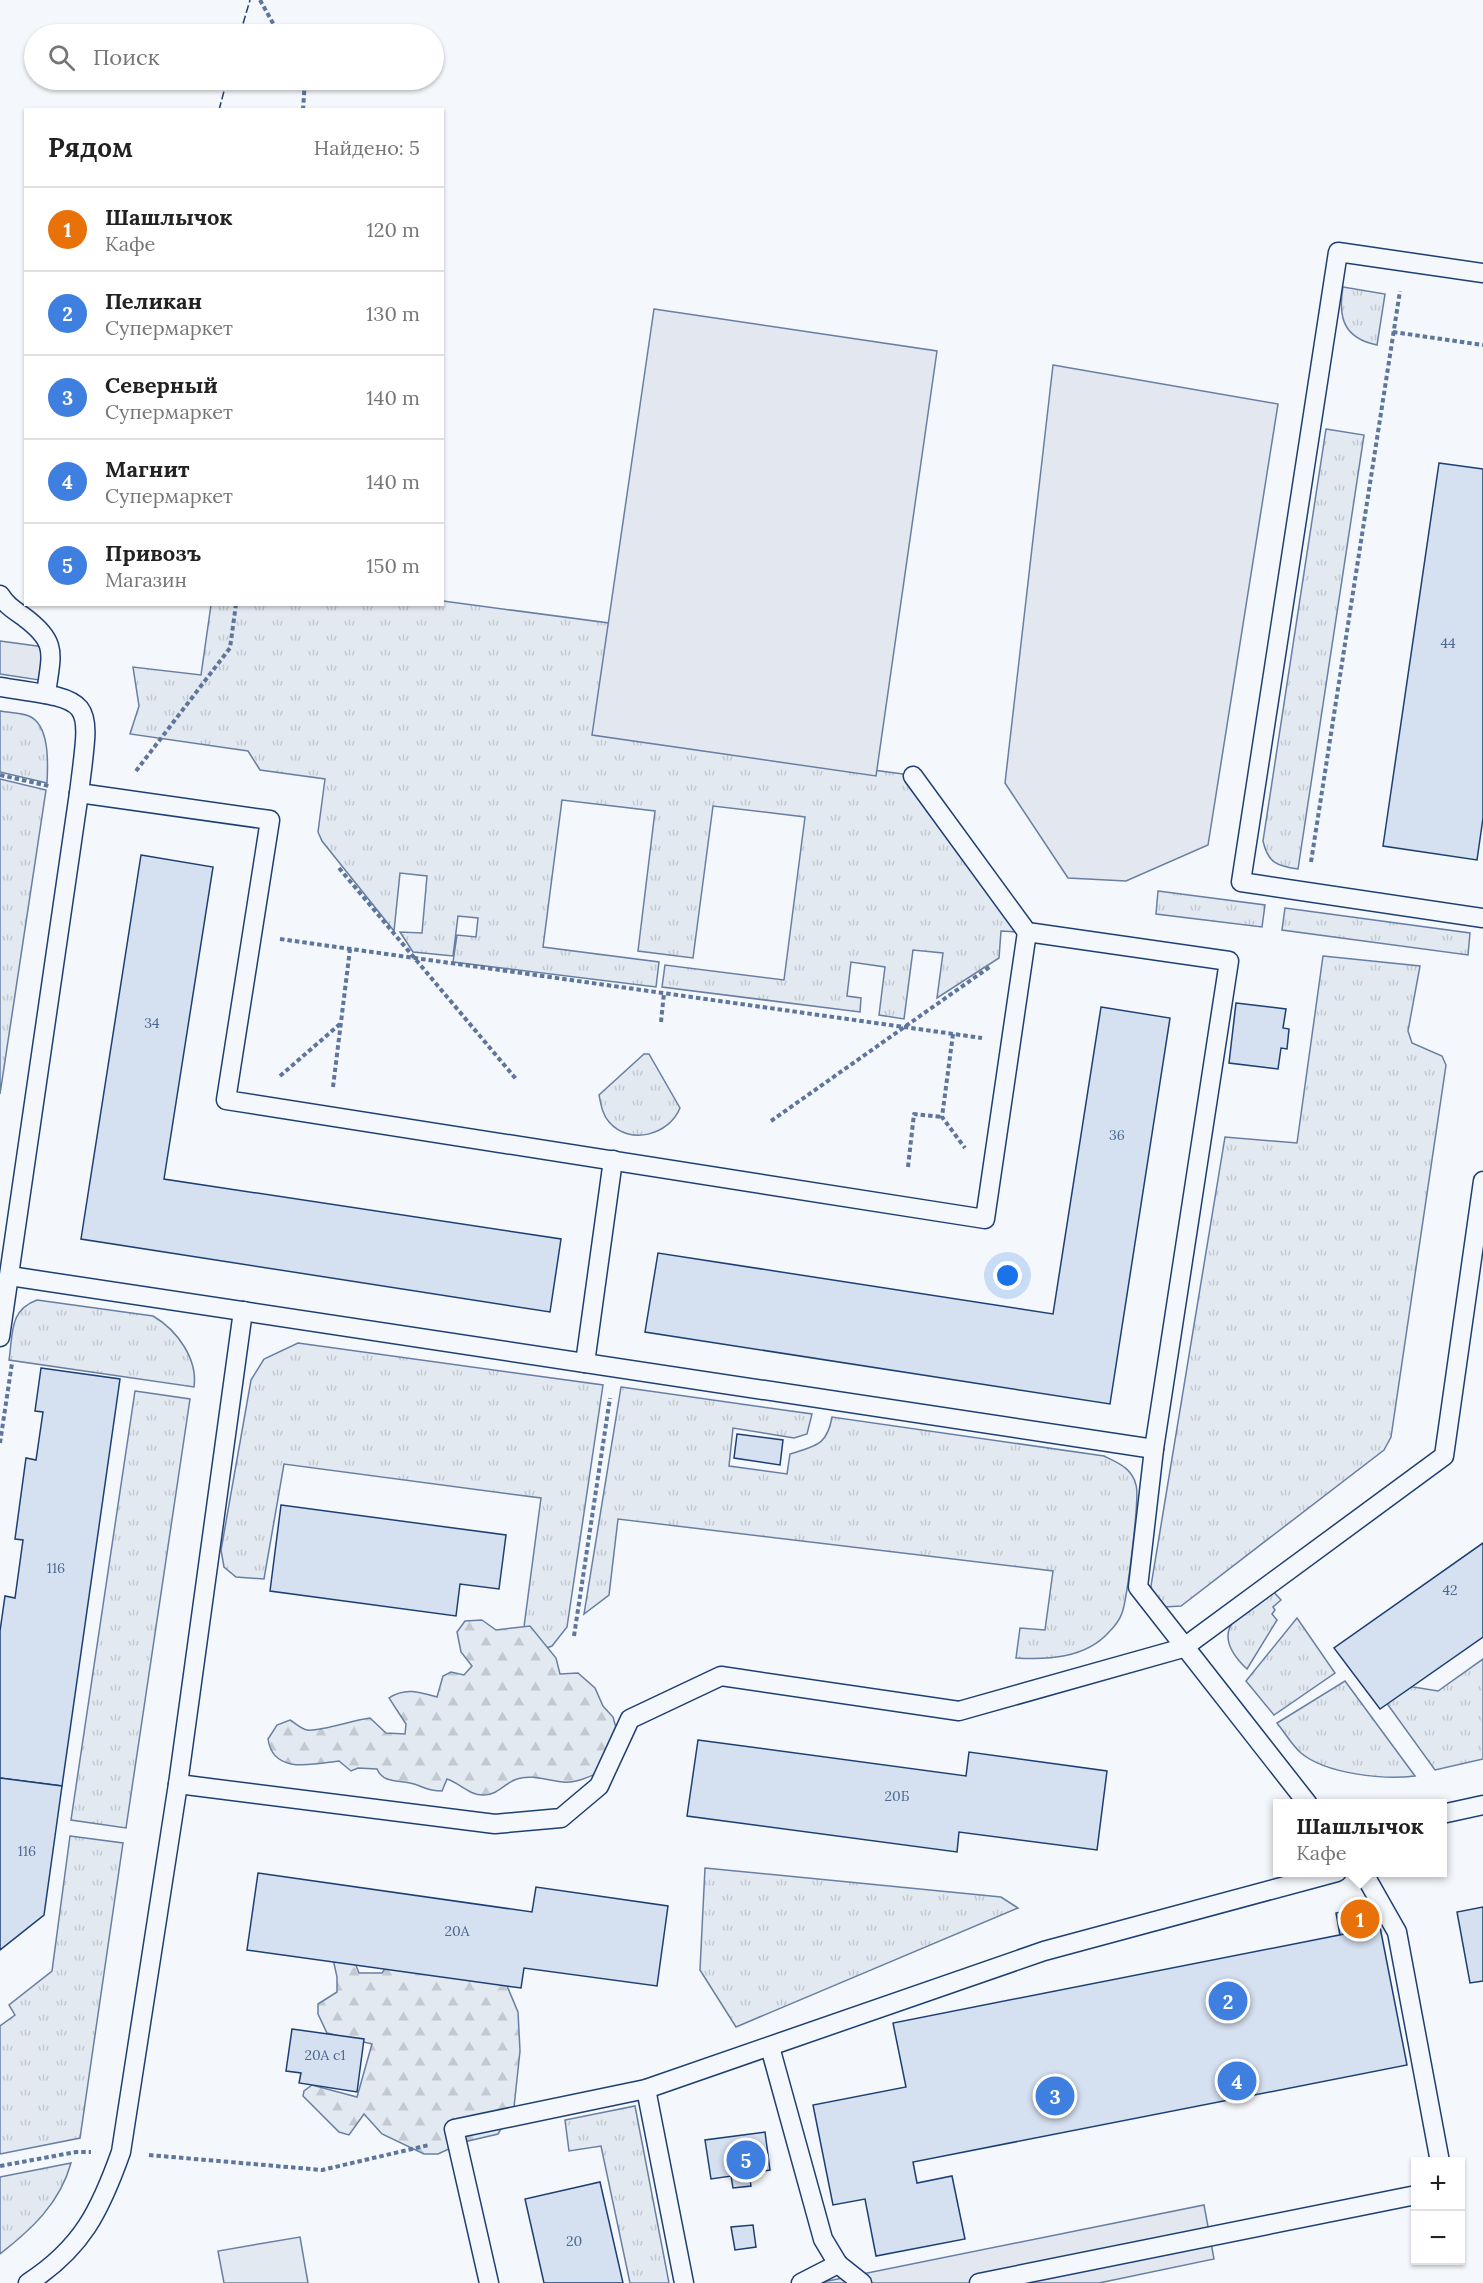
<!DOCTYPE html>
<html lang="ru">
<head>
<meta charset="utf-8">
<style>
	:root { --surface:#fff; --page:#f6f6f6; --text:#222; --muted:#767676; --line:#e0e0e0; --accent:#c62828 }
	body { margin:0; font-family:Lora,serif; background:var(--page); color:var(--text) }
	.controls { position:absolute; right:18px; bottom:18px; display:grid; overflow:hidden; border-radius:0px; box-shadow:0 2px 4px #0004 }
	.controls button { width:54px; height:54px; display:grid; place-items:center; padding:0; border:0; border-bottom:2px solid var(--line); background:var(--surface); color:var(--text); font:30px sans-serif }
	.you { position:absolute; left:1008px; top:1276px; width:21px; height:21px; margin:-15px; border:4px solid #fff; border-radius:50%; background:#1a73e8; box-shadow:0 0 0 9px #1a73e833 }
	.badge { display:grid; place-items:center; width:39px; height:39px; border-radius:50%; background:var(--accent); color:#fff; font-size:20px; font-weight:700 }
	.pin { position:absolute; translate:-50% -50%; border:3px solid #fff; box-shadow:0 2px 6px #0006 }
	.popup { position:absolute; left:1273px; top:1799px; width:174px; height:78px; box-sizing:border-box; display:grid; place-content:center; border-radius:0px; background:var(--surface); filter:drop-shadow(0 2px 4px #0005); font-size:20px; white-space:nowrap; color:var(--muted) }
	.popup b { font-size:22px; color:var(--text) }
	.popup::after { content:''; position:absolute; left:50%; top:100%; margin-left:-12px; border:12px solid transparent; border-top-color:var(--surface) }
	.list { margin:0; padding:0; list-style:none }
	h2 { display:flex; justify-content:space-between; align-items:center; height:78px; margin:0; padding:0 24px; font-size:26px }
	h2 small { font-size:20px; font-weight:400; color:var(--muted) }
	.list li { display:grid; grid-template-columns:39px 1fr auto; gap:18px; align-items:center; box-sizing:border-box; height:84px; padding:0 24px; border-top:2px solid var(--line) }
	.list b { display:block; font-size:22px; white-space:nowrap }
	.list p { margin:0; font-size:20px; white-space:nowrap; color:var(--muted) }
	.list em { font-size:20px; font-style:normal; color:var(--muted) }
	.icon { flex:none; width:33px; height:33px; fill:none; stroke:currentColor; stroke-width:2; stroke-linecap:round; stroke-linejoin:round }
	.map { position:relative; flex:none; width:1483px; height:2283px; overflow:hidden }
	.search { position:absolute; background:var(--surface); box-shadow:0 2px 4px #0004; left:24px; top:24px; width:420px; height:66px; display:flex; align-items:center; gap:15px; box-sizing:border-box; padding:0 21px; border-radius:33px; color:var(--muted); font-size:22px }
	.panel { position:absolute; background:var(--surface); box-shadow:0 2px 4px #0004; left:24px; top:108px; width:420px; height:498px; border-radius:0px }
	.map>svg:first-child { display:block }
	.grass { fill:url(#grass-tufts); stroke:#687fa3; stroke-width:1.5 }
	.forest { fill:url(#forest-firs); stroke:#687fa3; stroke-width:1.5 }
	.pitch { fill:#e3e9f0; stroke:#687fa3; stroke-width:1.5 }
	.parking { fill:#e3e8f0; stroke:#687fa3; stroke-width:1.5 }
	.building { fill:#d5e0f0; stroke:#1d3f73; stroke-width:1.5 }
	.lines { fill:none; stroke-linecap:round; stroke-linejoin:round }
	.lane-casing { stroke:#1d3f73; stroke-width:21 }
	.path { stroke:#5e769c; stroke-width:4; stroke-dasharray:4.5 3; stroke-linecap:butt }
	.lane { stroke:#f4f7fb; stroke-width:18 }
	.fence { stroke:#1d3f73; stroke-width:1.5; stroke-dasharray:8 3; stroke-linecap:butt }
	.labels { text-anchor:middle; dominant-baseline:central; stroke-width:4.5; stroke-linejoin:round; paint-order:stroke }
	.number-label { font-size:14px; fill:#4b6792 }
</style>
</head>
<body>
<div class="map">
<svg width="1483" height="2283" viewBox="0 0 1483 2283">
	<defs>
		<pattern id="grass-tufts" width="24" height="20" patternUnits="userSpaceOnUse" patternTransform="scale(1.5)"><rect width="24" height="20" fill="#e3e9f0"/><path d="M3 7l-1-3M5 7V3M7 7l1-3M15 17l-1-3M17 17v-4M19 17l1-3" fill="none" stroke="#c2c9d1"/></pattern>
		<pattern id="forest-firs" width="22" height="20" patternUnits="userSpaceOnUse" patternTransform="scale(1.5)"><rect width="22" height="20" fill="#e3e9f0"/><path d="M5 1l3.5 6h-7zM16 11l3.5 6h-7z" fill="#c2c9d1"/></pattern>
	</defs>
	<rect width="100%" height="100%" fill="#f4f7fb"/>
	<g class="grass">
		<path d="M 1343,287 L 1385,294 L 1377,345 C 1343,338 1338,317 1343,287 Z"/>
		<path d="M 1326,429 L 1364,435 L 1298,869 C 1277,866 1268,863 1263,841 Z"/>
		<path d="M 443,601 L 654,629 L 639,739 L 903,774 L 1018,932 L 1001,931 L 999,958 L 937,998 L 943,953 L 913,950 L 904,1019 L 879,1015 L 885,967 L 851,962 L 847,996 L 861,998 L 860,1012 L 662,987 L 665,965 L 784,980 L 805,817 L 713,806 L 693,958 L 638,951 L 655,811 L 562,800 L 543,947 L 659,962 L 656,987 L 453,962 L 457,935 L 476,937 L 478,918 L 458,916 L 453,956 L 413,952 L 400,932 L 422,933 L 427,876 L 400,873 L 394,931 L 322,841 L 318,832 L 325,779 L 260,770 L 248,751 L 130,734 L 139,706 L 133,667 L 201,675 L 211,605 L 442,604 Z"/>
		<path d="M 0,711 C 9,713 21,712 29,716 C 50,725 48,764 47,783 L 0,772 Z"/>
		<path d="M 0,779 L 46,790 L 0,1094 Z"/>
		<path d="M 1158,891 L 1265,905 L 1262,927 L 1156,914 Z"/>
		<path d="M 1285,908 L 1470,933 L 1468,955 L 1282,930 Z"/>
		<path d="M 1323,956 L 1420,966 L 1408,1031 L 1412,1043 L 1442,1056 L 1446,1065 L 1391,1437 L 1384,1450 L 1181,1606 L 1164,1607 L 1153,1595 L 1151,1586 L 1225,1137 L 1297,1143 Z"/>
		<path d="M 644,1054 L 649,1054 L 680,1108 C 669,1135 630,1146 609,1122 C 602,1114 601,1104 599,1095 Z"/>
		<path d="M 37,1300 L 153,1316 C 177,1330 198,1359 194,1387 L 9,1360 C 13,1334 9,1310 37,1300 Z"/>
		<path d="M 298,1343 L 603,1385 L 567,1627 L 552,1646 L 520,1657 L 541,1498 L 284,1464 L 264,1579 L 236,1577 L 224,1567 L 221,1550 L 251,1380 L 264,1359 Z"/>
		<path d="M 621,1387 L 812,1414 L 807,1434 L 794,1438 L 733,1428 L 729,1466 L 787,1474 L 790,1454 C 815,1446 827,1446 832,1417 L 1104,1456 C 1118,1463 1132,1468 1136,1485 C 1140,1497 1127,1600 1122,1613 C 1120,1619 1114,1627 1109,1632 C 1086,1658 1048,1660 1016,1658 L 1020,1628 L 1045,1630 L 1053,1571 L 618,1519 L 609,1595 L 584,1614 Z"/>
		<path d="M 135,1391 L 190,1399 L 126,1828 L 71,1820 Z"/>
		<path d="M 1271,1589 L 1281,1600 L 1273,1607 L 1275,1610 L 1272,1614 L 1277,1620 L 1247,1669 C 1206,1630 1239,1614 1271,1589 Z"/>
		<path d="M 1297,1618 L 1335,1673 L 1274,1715 L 1246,1681 Z"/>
		<path d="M 1483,1659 L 1483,1759 L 1435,1770 L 1370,1680 L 1438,1691 Z"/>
		<path d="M 1345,1681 L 1415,1776 C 1384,1780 1326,1774 1301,1753 C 1292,1745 1285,1733 1277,1723 Z"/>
		<path d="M 70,1836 L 123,1843 L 80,2138 L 0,2154 L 0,2026 L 15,2015 L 9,2005 L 52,1971 Z"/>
		<path d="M 705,1868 L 1001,1897 L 1018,1908 L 736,2027 L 700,1970 Z"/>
		<path d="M 635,2106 L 669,2283 L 630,2283 L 601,2146 L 569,2151 L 565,2120 Z"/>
		<path d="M 71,2163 C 60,2203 32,2229 0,2254 L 0,2177 Z"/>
	</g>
	<g class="forest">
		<path d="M 482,1620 L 496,1630 L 530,1626 L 556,1658 L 560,1674 L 578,1673 L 595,1688 L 603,1706 L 613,1717 L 617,1731 L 598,1773 C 588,1777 574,1784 563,1782 C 549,1781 531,1774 517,1779 C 506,1782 498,1795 484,1795 C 470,1796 460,1783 447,1779 L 442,1791 C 425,1791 424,1786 410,1783 C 397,1780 383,1783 377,1769 L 358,1768 L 351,1771 L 339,1761 C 314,1764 273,1775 268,1739 L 277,1725 L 290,1720 C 295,1723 301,1729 307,1730 C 319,1732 353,1720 370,1718 L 386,1733 L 405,1734 L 406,1724 L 389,1698 C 405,1687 420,1692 437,1697 L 443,1676 L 451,1672 L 464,1675 L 472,1666 L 461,1652 L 457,1632 L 465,1621 Z"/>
		<path d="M 394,1956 L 502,1974 L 518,2012 L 520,2051 L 514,2107 L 498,2134 L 464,2142 L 438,2154 L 424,2154 L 382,2134 L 364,2114 L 349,2135 L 339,2132 L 303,2096 L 304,2091 L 312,2085 L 357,2097 L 372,2044 L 327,2033 L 318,2014 L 318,2004 L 337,1992 L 337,1977 L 333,1959 L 353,1958 L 359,1973 L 382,1973 Z"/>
	</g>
	<path class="pitch" d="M 300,2237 L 308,2283 L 224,2283 L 218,2251 Z"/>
	<g class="parking">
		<path d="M 654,309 L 937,351 L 876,776 L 592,735 Z"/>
		<path d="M 1053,365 L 1278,404 L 1208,845 L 1126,881 L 1068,878 L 1005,783 Z"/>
		<path d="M 0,641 L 44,647 L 39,680 L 0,674 Z"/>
		<path d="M 1204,2205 L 1214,2259 L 1099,2283 L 818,2283 Z"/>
	</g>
	<g class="building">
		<path d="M 1439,463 L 1483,469 L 1483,818 L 1477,860 L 1383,846 Z"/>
		<path d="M 141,855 L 213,867 L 164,1179 L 561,1239 L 550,1312 L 81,1239 Z"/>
		<path d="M 1236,1003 L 1286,1009 L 1283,1028 L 1289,1029 L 1287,1049 L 1281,1048 L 1278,1069 L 1229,1063 Z"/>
		<path d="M 1101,1007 L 1170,1018 L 1110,1404 L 645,1332 L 658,1253 L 1053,1314 Z"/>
		<path d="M 41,1368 L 120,1379 L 62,1786 L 0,1778 L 0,1631 L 5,1596 L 15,1598 L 23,1540 L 15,1539 L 26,1458 L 36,1460 L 43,1412 L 35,1411 Z"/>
		<path d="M 737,1434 L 783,1440 L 780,1465 L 734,1458 Z"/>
		<path d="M 281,1505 L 506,1535 L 499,1589 L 460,1584 L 456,1616 L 270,1591 Z"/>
		<path d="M 1483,1543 L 1483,1637 L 1380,1709 L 1334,1648 Z"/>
		<path d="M 698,1740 L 966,1776 L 969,1752 L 1107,1771 L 1097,1850 L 959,1832 L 957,1852 L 687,1816 Z"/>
		<path d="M 0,1778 L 62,1786 L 44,1915 L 0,1950 Z"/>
		<path d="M 258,1873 L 532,1912 L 536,1887 L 668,1906 L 657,1986 L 524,1968 L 521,1988 L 247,1950 Z"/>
		<path d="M 1376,1905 L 1380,1927 L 1340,1935 L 1336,1913 Z"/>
		<path d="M 1483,1907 L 1483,1981 L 1470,1983 L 1457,1912 Z"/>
		<path d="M 1380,1927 L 1407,2065 L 913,2162 L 917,2183 L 952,2176 L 965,2239 L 876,2256 L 865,2199 L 833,2205 L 813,2105 L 906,2087 L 893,2023 Z"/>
		<path d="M 292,2029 L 364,2039 L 357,2092 L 299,2083 L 301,2073 L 286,2071 Z"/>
		<path d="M 765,2132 L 770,2170 L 749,2173 L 751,2186 L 733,2188 L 731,2176 L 711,2179 L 705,2140 Z"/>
		<path d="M 600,2182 L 623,2283 L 544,2283 L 525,2199 Z"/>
		<path d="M 753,2225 L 756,2247 L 735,2250 L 731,2227 Z"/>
	</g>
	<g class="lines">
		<g class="lane-casing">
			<g id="lane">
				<path d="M 1483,273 L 1338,252 L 1241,882 L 1483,918"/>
				<path d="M 0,595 C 6,605 14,610 24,617 C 59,643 51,654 46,694"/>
				<path d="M 0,687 C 96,701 91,697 79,793"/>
				<path d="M 913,776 L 1027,932 L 1229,961 L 1154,1449 L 1138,1587 L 1308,1804"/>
				<path d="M 10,1276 L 1154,1449"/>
				<path d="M 0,1337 L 79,793 L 270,820 L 226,1100 L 985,1219 L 1027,932"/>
				<path d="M 585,1363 L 613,1160"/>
				<path d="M 178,1784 L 495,1824 L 561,1818 L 599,1786 L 630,1719 L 721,1676 L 959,1711 L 1183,1648 L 1444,1456 L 1483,1181"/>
				<path d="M 1442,1814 L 1483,1805"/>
				<path d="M 1363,1872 L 1397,1932 L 1440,2162"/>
				<path d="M 770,2047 L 823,2239 L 838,2264"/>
				<path d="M 646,2089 L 684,2283"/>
				<path d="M 28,2283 C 82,2248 100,2211 121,2152 L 178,1784 L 243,1311"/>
				<path d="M 489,2283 L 454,2129 L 646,2089 L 1044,1951 L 1337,1872"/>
				<path d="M 801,2283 L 838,2264 L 862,2283"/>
				<path d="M 979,2283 L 1416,2195"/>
			</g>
		</g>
		<g class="path">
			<path d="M 260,0 L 279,34"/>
			<path d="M 303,110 L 305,80"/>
			<path d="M 1393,332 L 1483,345"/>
			<path d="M 136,771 L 230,648 L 236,604"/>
			<path d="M 0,775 L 49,786"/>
			<path d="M 1311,862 L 1400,291"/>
			<path d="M 339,868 L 516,1079"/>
			<path d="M 280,939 L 982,1038"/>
			<path d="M 661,1022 L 664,993"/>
			<path d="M 953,1034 L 942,1117 L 965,1148"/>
			<path d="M 280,1076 L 340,1024"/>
			<path d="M 333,1087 L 350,949"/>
			<path d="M 771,1121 L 991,966"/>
			<path d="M 908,1167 L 914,1114 L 942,1117"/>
			<path d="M 0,1443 L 12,1363"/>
			<path d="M 574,1636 L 610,1398"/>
			<path d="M 149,2155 L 322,2170 L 429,2145"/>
			<path d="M 0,2166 L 76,2152 L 91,2152"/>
		</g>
		<use href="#lane" class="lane"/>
		<g class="fence">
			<path d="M 240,34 L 250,0"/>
			<path d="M 219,110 L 227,80"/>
		</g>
	</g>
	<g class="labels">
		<g class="number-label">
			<text x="1448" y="643">44</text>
			<text x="152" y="1023">34</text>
			<text x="1117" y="1135">36</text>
			<text x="56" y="1568">116</text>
			<text x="1450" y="1590">42</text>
			<text x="897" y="1796">20Б</text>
			<text x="27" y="1851">116</text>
			<text x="457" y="1931">20А</text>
			<text x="325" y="2055">20А с1</text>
			<text x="574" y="2241">20</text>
		</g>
	</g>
</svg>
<div class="controls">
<button>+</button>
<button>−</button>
</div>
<div class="you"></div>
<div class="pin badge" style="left:1360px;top:1919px;background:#e8710a">1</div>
<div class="popup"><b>Шашлычок</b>Кафе</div>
<div class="pin badge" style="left:1228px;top:2001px;background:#3f7fe0">2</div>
<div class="pin badge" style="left:1055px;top:2096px;background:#3f7fe0">3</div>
<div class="pin badge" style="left:1237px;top:2081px;background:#3f7fe0">4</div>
<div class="pin badge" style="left:746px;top:2160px;background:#3f7fe0">5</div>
<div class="search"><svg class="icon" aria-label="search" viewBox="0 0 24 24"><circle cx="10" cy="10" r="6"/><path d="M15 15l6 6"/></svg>Поиск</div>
<section class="panel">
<h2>Рядом<small>Найдено: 5</small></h2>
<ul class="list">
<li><span class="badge" style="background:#e8710a">1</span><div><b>Шашлычок</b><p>Кафе</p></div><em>120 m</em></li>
<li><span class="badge" style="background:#3f7fe0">2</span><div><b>Пеликан</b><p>Супермаркет</p></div><em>130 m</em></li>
<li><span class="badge" style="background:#3f7fe0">3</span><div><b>Северный</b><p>Супермаркет</p></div><em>140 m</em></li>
<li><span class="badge" style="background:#3f7fe0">4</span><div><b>Магнит</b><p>Супермаркет</p></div><em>140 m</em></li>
<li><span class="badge" style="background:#3f7fe0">5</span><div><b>Привозъ</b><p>Магазин</p></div><em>150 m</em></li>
</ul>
</section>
</div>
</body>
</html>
